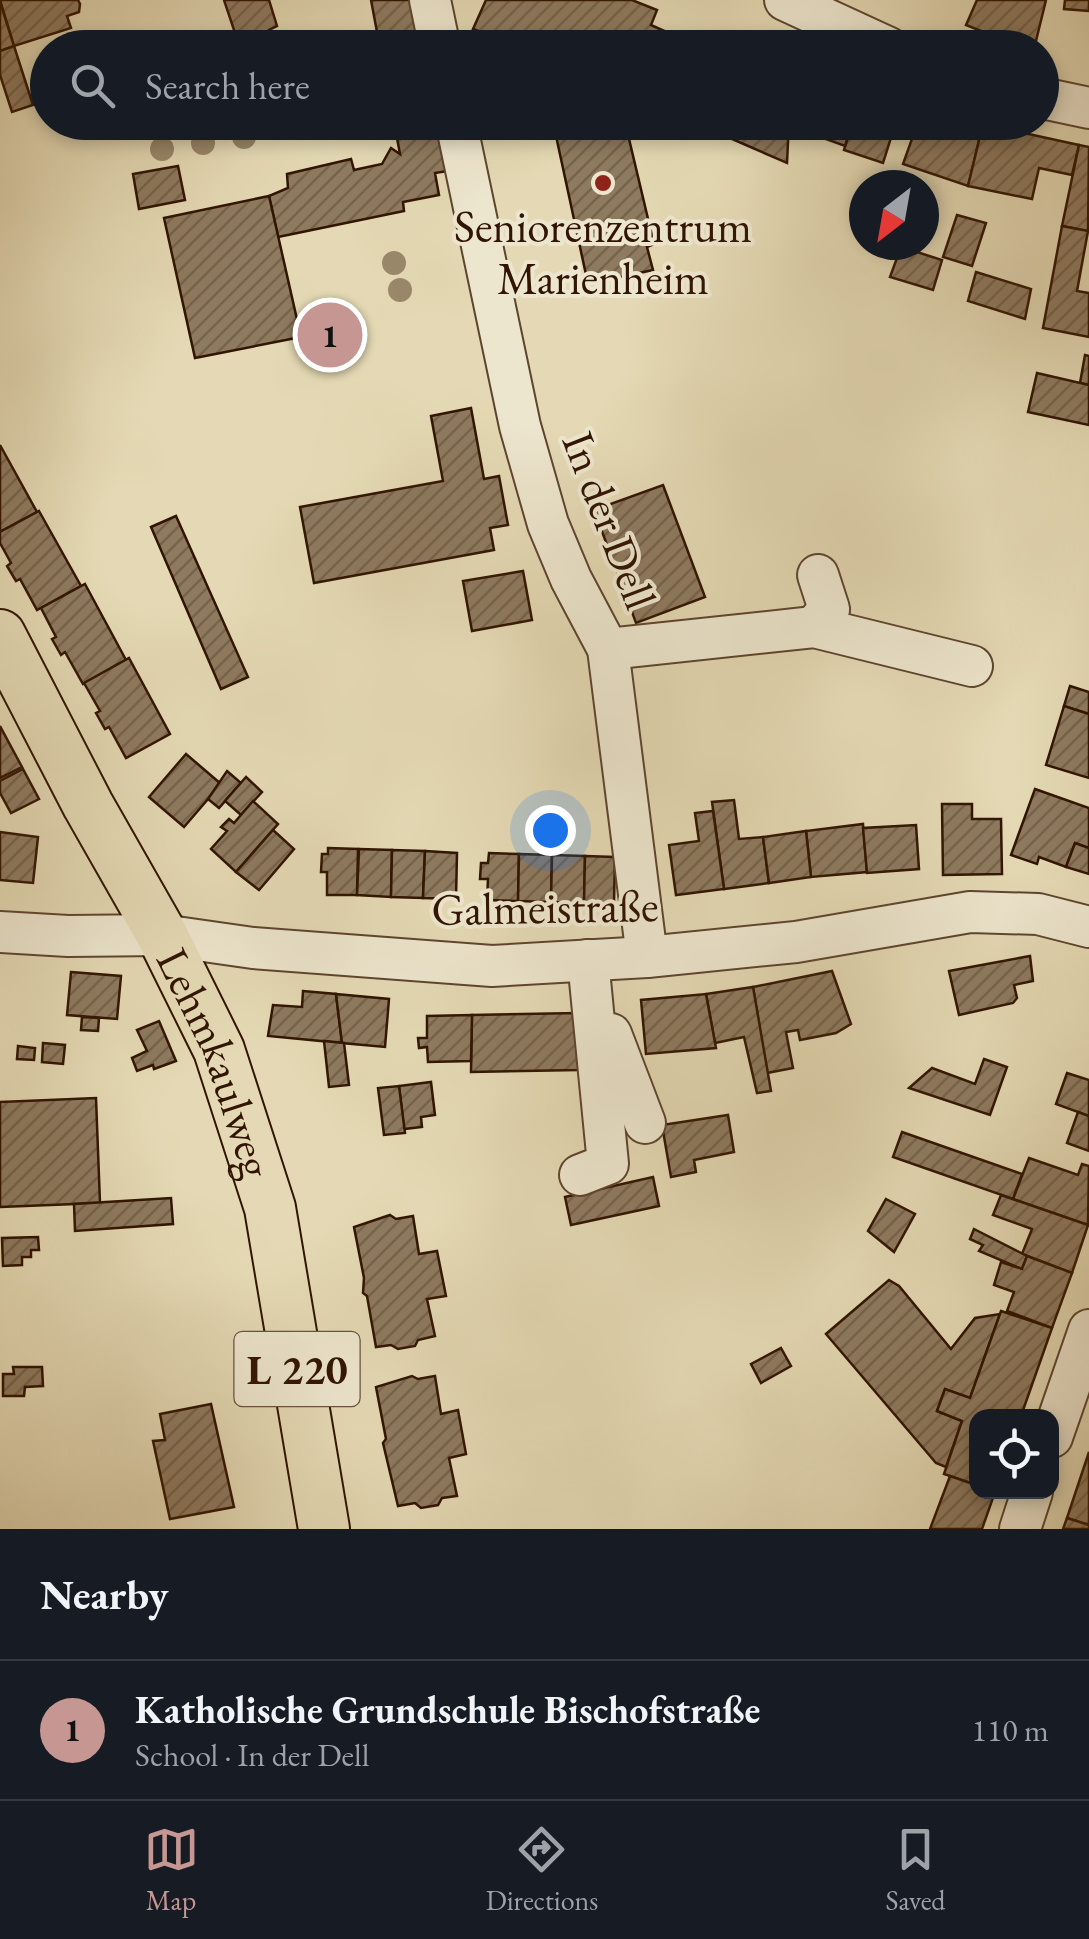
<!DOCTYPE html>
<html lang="en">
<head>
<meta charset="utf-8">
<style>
	:root { --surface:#171b24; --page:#20242c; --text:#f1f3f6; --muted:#9ea1a6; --line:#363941; --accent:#c59692 }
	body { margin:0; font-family:"EB Garamond",serif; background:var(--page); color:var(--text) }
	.controls { position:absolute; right:30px; bottom:30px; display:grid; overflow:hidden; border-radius:20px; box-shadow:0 5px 15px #0003 }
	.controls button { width:90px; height:90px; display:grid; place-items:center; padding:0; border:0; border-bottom:2px solid var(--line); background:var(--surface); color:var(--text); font:50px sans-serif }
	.compass { position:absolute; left:849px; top:170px; width:90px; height:90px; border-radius:50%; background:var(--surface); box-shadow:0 5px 15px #0003; rotate:211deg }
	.you { position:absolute; left:550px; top:830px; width:35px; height:35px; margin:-25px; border:8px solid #fff; border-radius:50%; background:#1a73e8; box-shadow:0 0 0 15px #1a73e833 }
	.badge { display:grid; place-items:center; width:65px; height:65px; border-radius:50%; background:var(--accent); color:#111; font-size:32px; font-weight:700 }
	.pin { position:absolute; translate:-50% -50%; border:5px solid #fff; box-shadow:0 2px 10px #0006 }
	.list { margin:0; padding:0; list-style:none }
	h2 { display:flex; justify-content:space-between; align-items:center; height:130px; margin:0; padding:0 40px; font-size:42px }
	h2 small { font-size:32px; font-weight:400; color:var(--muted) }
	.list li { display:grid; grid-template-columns:65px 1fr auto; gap:30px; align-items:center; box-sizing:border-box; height:140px; padding:0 40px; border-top:2px solid var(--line) }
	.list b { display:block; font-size:38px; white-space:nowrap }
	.list p { margin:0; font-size:32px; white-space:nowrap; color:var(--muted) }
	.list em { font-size:32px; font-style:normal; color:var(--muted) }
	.icon { flex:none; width:55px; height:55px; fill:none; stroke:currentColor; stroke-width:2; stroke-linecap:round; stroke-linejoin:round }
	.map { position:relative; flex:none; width:1089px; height:1529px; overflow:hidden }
	.search { position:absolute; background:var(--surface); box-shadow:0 5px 15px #0003; left:30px; right:30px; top:30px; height:110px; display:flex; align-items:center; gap:25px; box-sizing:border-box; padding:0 35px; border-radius:55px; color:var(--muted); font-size:38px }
	.sheet { height:270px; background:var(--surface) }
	nav { display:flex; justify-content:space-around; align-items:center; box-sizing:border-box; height:140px; border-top:2px solid var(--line); background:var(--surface); font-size:28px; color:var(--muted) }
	nav a { display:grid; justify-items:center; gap:5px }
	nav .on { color:var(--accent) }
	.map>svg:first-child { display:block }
	.building { fill:url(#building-hatch); stroke:#311402; stroke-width:2.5 }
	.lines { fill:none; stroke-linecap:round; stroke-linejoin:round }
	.minor-casing { stroke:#5e452e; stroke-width:44 }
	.major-casing { stroke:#311402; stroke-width:54 }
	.minor { stroke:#ede6ce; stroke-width:40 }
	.major { stroke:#e4d9b4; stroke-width:50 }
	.tree { fill:#9a886a }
	.poi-dot { fill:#8f2418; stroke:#ede6ce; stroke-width:4 }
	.labels { text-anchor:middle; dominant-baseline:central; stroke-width:8; stroke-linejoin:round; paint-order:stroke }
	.shield { fill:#ede6ce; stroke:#69533f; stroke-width:2.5 }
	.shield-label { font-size:42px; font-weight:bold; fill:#311402 }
	.poi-label { font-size:45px; fill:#311402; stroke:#ede6ce }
	.street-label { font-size:45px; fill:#311402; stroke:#ede6ce }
</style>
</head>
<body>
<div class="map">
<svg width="1089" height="1529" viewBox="0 0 1089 1529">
	<defs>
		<pattern id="building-hatch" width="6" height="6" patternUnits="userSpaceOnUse" patternTransform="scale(2.5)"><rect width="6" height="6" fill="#8e7a5f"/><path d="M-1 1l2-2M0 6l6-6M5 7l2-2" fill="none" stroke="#75634c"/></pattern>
	</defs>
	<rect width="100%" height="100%" fill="#e4d9b4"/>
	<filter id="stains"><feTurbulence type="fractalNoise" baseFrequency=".002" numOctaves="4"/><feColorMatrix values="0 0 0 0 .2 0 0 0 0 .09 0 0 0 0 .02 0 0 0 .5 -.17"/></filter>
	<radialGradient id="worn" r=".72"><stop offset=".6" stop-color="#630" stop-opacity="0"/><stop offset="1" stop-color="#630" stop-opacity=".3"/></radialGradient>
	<g class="building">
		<path d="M 0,0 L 78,0 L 80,4 L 79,12 L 67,16 L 71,28 L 14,46 Z"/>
		<path d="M 224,0 L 269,0 L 277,26 L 269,30 L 275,48 L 248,48 L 245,37 L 237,39 Z"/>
		<path d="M 371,0 L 419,0 L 429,48 L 380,48 Z"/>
		<path d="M 486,0 L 632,0 L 657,10 L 651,25 L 702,48 L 492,48 L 489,35 L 473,29 Z"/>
		<path d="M 977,0 L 1046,0 L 1035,45 L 1028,43 L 1024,48 L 966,25 Z"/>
		<path d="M 1065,0 L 1089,0 L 1089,11 L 1064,9 Z"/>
		<path d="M 0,2 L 14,46 L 0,51 Z"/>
		<path d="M 14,46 L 33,105 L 12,112 L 0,75 L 0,51 Z"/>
		<path d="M 394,122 L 445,122 L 454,170 L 435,173 L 439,195 L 403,202 L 404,211 L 278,237 L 269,196 L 288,188 L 287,174 L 351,159 L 354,170 L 382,164 L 391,148 L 400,154 Z"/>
		<path d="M 553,122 L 625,122 L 654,244 L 647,247 L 653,270 L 588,284 Z"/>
		<path d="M 693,122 L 789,122 L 787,163 Z"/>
		<path d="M 816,122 L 853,122 L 845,146 L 812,134 Z"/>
		<path d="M 853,122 L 896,122 L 883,163 L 844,150 Z"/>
		<path d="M 918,122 L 983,124 L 968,186 L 903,164 Z"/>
		<path d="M 983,124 L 1079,145 L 1072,175 L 1039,168 L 1032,199 L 968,186 Z"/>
		<path d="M 1079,145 L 1089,147 L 1088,231 L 1062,226 Z"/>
		<path d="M 178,166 L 185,200 L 139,209 L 133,174 Z"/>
		<path d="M 269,196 L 301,337 L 195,358 L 164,218 Z"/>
		<path d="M 957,215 L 986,223 L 972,266 L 943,257 Z"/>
		<path d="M 1062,226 L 1088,231 L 1077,291 L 1089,293 L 1089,337 L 1043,328 Z"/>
		<path d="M 901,247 L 942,260 L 933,290 L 890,277 Z"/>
		<path d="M 976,272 L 1031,289 L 1025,319 L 968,301 Z"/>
		<path d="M 1085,355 L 1089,356 L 1089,385 L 1080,383 Z"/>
		<path d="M 1037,373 L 1089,385 L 1089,425 L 1028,412 Z"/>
		<path d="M 471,408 L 484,479 L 499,476 L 508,525 L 490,528 L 494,550 L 314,583 L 300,507 L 443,481 L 431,416 Z"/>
		<path d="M 0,445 L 37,512 L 0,532 Z"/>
		<path d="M 663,485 L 705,597 L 636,623 L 594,510 Z"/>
		<path d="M 39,511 L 81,586 L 37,610 L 20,579 L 16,581 L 7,566 L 11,563 L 0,543 L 0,532 Z"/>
		<path d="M 176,516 L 248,677 L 221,689 L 151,527 Z"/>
		<path d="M 523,571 L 532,620 L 472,631 L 463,581 Z"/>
		<path d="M 85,584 L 126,660 L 83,684 L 65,652 L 61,655 L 52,639 L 56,637 L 41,608 Z"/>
		<path d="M 129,658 L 170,734 L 126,758 L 109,727 L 105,729 L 96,713 L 100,711 L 84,683 Z"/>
		<path d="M 1070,686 L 1089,692 L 1089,714 L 1064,706 Z"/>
		<path d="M 1064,706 L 1089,714 L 1089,778 L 1046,765 Z"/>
		<path d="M 0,726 L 22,767 L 0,778 Z"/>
		<path d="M 186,754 L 221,784 L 184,827 L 149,797 Z"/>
		<path d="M 23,769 L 39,799 L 11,813 L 0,793 L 0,781 Z"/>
		<path d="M 227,771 L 241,783 L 219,808 L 208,799 Z"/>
		<path d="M 246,777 L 262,792 L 241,815 L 225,801 Z"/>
		<path d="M 1035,789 L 1089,808 L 1089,848 L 1075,843 L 1066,867 L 1039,857 L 1037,864 L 1011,855 Z"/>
		<path d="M 734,800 L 739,839 L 763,837 L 769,883 L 724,889 L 712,802 Z"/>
		<path d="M 253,801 L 278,824 L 236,872 L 211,849 L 227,831 L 221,827 L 229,819 L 234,823 Z"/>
		<path d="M 942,804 L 972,804 L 972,819 L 1001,819 L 1002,874 L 943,875 Z"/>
		<path d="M 713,811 L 724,889 L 676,895 L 669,845 L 699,841 L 695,813 Z"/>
		<path d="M 863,824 L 867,872 L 811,877 L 806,831 Z"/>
		<path d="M 916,825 L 919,869 L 867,873 L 863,828 Z"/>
		<path d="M 273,830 L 294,849 L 259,890 L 236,872 Z"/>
		<path d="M 806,831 L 811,877 L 769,883 L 763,837 Z"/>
		<path d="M 0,832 L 38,837 L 33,883 L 0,880 Z"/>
		<path d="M 1075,843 L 1089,848 L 1089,874 L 1066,867 Z"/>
		<path d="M 328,848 L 358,849 L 357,895 L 327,895 L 327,872 L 321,872 L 322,854 L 328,854 Z"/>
		<path d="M 359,849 L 392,850 L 391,897 L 357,895 Z"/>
		<path d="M 392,850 L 425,851 L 423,898 L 391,897 Z"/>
		<path d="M 425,851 L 457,853 L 456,899 L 423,898 Z"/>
		<path d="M 489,853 L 519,854 L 518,901 L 487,900 L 488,879 L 480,879 L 481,863 L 488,863 Z"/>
		<path d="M 519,854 L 552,855 L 551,902 L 518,901 Z"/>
		<path d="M 552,855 L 585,856 L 584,903 L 551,902 Z"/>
		<path d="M 585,856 L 615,857 L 614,903 L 584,903 Z"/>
		<path d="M 1030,956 L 1033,981 L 1014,985 L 1017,998 L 1013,1003 L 959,1015 L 949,971 Z"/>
		<path d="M 832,971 L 851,1024 L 836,1033 L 800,1040 L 798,1030 L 786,1032 L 793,1068 L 767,1073 L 753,987 Z"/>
		<path d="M 71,972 L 121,976 L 117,1019 L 67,1015 Z"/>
		<path d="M 753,987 L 771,1091 L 757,1093 L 744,1037 L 715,1043 L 706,994 Z"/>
		<path d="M 303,991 L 336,994 L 342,1043 L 268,1036 L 273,1005 L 302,1007 Z"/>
		<path d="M 336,994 L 389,999 L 385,1047 L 342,1043 Z"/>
		<path d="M 706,994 L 716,1048 L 646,1054 L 641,1000 Z"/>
		<path d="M 578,1013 L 579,1070 L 471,1072 L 472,1015 Z"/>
		<path d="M 472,1015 L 471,1061 L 428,1062 L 427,1047 L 419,1048 L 418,1038 L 427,1038 L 427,1016 Z"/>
		<path d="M 82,1017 L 99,1018 L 98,1031 L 81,1030 Z"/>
		<path d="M 159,1021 L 176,1061 L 154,1069 L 153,1065 L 137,1071 L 132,1058 L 147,1051 L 137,1030 Z"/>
		<path d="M 324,1041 L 344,1043 L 349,1085 L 329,1087 Z"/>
		<path d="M 43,1043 L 65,1045 L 63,1064 L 42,1062 Z"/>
		<path d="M 18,1046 L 35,1048 L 34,1060 L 17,1059 Z"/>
		<path d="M 984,1059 L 1007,1067 L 990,1115 L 909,1088 L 932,1068 L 975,1084 Z"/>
		<path d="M 1067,1073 L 1089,1080 L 1089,1116 L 1056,1104 Z"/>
		<path d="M 431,1082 L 435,1115 L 421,1117 L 422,1127 L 404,1129 L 399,1086 Z"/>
		<path d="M 399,1086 L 405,1133 L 384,1135 L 378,1088 Z"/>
		<path d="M 96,1098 L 100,1203 L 0,1207 L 0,1102 Z"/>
		<path d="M 1078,1112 L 1089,1116 L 1089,1151 L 1067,1143 Z"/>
		<path d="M 728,1115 L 734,1152 L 694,1160 L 696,1172 L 671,1177 L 662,1125 Z"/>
		<path d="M 902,1132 L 1022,1174 L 1013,1199 L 893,1157 Z"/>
		<path d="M 1029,1158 L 1078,1175 L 1082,1164 L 1089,1166 L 1088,1225 L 1013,1199 Z"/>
		<path d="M 653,1177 L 659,1206 L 571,1225 L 565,1197 Z"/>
		<path d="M 1001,1195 L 1088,1225 L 1072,1273 L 1022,1254 L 1032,1229 L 993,1215 Z"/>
		<path d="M 171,1198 L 173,1224 L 75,1231 L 74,1204 Z"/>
		<path d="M 886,1199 L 915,1214 L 894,1252 L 868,1231 Z"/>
		<path d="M 390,1215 L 396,1219 L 413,1216 L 419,1254 L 437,1251 L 446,1296 L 427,1299 L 435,1336 L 418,1340 L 415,1346 L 398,1349 L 391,1345 L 376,1347 L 367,1296 L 363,1293 L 364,1278 L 354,1227 Z"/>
		<path d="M 974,1229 L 1027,1256 L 1022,1269 L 979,1251 L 983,1245 L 970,1239 Z"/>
		<path d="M 38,1237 L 39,1250 L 31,1250 L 31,1257 L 22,1257 L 22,1265 L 3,1266 L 2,1238 Z"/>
		<path d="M 1027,1256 L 1072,1273 L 1052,1328 L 1007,1311 L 1014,1292 L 994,1285 L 1001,1262 L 1022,1269 Z"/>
		<path d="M 889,1280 L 899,1286 L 951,1349 L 975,1318 L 1000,1314 L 970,1398 L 945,1389 L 937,1411 L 962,1421 L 946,1467 L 936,1463 L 826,1334 Z"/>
		<path d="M 1001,1311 L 1052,1328 L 1021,1416 L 976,1416 L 976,1485 L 944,1474 L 962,1421 L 937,1411 L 945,1389 L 970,1398 Z"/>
		<path d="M 781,1348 L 791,1366 L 761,1383 L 751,1364 Z"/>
		<path d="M 13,1367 L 42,1367 L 43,1386 L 25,1387 L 24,1396 L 3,1396 L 3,1374 L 14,1374 Z"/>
		<path d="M 412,1376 L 418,1379 L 435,1376 L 441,1414 L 458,1410 L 466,1454 L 449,1458 L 457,1496 L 442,1498 L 438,1505 L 421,1508 L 415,1503 L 398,1506 L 383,1443 L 386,1439 L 376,1387 Z"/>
		<path d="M 211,1404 L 234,1507 L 170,1519 L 153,1441 L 165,1440 L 160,1414 Z"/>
		<path d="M 1089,1452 L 1089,1525 L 1067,1518 Z"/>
		<path d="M 950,1476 L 976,1485 L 976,1492 L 995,1492 L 982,1529 L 930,1529 Z"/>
		<path d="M 1067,1518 L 1089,1525 L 1089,1529 L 1063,1529 Z"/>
	</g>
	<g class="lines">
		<g class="minor-casing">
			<g id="minor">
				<path d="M 430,0 L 440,48"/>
				<path d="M 785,0 L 889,48"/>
				<path d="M 1042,98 L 1089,108"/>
				<path d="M 456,122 L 520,426 L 548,524 L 571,579 L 608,649 L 647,957"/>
				<path d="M 814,627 L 829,609 L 818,575"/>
				<path d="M 608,649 L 814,627 L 972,666"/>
				<path d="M 0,932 L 68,936 L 162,935 L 253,948 L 492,966 L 647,957 L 796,942 L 970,912 L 1038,914 L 1089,927"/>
				<path d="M 611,1034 L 645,1123"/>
				<path d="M 580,1175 L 608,1164 L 588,960"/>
				<path d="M 1052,1437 L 1089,1330"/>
				<path d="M 1020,1529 L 1032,1492"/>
			</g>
		</g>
		<g class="major-casing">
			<g id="major">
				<path id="s1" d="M 0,635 L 88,805 L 162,935 L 219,1050 L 270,1208 L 324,1529"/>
			</g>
		</g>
		<use href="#minor" class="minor"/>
		<use href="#major" class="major"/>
	</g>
	<g class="tree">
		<circle cx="244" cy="137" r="12"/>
		<circle cx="203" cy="143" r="12"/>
		<circle cx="162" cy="149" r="12"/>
		<circle cx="394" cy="263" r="12"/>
		<circle cx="400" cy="290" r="12"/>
	</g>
	<circle class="poi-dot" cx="603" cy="183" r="10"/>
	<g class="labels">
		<rect class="shield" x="234.5" y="1332" width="125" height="74" rx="8"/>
		<g class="shield-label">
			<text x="297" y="1369">L 220</text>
		</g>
		<g class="poi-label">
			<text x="603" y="226">Seniorenzentrum<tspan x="603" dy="52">Marienheim</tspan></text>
		</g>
		<g class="street-label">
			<text transform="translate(610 520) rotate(69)">In der Dell</text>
			<text transform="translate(545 907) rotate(-1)">Galmeistraße</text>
			<text stroke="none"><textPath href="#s1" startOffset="480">Lehmkaulweg</textPath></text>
		</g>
	</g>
	<rect width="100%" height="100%" filter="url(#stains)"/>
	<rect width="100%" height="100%" fill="url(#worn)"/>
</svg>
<div class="controls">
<button><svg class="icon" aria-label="locate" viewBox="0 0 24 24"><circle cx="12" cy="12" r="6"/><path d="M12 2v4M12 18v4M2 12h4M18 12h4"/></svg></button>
</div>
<svg class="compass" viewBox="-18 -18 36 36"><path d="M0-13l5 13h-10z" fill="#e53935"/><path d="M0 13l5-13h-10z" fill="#9ea1a6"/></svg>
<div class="you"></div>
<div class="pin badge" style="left:330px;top:335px">1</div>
<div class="search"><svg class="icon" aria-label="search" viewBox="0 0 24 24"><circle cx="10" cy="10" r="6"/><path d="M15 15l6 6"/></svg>Search here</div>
</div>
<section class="sheet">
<h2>Nearby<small></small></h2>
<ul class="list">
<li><span class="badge">1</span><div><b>Katholische Grundschule Bischofstraße</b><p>School · In der Dell</p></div><em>110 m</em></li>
</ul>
</section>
<nav>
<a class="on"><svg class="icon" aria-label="map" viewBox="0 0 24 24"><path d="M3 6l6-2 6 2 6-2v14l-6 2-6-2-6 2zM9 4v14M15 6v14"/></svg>Map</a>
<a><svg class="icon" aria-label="directions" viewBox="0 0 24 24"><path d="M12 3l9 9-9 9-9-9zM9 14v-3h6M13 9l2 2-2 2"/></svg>Directions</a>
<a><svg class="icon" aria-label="saved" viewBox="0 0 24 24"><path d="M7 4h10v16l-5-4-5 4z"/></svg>Saved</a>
</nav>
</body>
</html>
